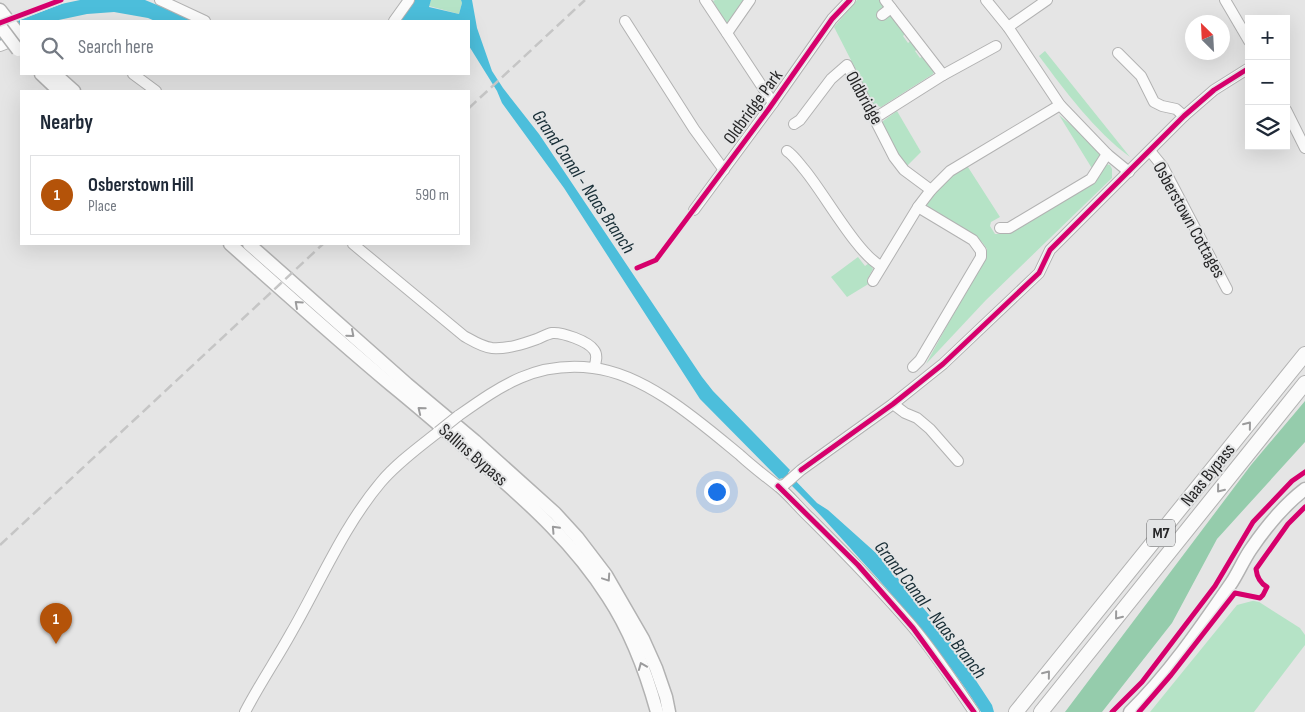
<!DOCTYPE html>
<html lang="en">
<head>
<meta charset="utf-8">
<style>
	:root { --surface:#fff; --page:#f6f6f7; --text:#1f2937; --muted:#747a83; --line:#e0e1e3; --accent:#b45309 }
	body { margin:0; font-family:"Sofia Sans Condensed",sans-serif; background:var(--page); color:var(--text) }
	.controls { position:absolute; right:15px; top:15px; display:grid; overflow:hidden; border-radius:0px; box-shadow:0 5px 20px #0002 }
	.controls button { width:45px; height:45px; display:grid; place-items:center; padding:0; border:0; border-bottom:1px solid var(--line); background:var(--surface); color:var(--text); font:25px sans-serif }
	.compass { position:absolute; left:1185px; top:15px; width:45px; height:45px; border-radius:50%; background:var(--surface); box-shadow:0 5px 20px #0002; rotate:336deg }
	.you { position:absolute; left:716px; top:491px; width:18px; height:18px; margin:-12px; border:4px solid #fff; border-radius:50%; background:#1a73e8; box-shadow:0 0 0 8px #1a73e833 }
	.badge { display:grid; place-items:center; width:32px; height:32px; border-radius:50%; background:var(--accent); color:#fff; font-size:16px; font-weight:700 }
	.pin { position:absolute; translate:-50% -41px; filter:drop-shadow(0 1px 2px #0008) }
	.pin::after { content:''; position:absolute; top:26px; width:18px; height:15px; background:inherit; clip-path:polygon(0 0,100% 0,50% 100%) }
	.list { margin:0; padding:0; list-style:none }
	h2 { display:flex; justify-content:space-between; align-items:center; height:65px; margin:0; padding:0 20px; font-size:21px }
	h2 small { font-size:16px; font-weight:400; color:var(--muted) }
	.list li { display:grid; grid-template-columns:32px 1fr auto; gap:15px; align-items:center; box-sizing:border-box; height:80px; margin:0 10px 10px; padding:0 10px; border:1px solid var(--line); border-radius:0px }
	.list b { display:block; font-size:19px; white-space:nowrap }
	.list p { margin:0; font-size:16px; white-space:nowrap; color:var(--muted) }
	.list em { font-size:16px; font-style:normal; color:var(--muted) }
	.icon { flex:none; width:28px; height:28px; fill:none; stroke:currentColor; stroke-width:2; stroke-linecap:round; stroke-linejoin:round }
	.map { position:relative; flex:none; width:1305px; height:712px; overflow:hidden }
	.search { position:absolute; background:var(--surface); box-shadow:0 5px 20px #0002; left:20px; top:20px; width:450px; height:55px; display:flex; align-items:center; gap:12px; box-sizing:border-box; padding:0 18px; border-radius:0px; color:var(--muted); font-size:19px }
	.panel { position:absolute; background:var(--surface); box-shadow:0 5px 20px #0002; left:20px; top:90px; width:450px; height:155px; border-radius:0px }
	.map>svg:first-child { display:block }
	.green { fill:#b5e3c6 }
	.forest { fill:#95ccac }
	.water { fill:#4cbedb }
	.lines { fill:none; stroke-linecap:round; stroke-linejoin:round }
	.minor-casing { stroke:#b2b2b2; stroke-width:12 }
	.major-casing { stroke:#b2b2b2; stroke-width:15 }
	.highway-casing { stroke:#b2b2b2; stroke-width:16 }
	.minor { stroke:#fbfbfb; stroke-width:10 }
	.major { stroke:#fbfbfb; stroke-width:12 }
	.highway { stroke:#fbfbfb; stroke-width:14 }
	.rail { stroke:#c5c5c5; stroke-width:2.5; stroke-dasharray:10 5; stroke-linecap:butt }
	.minor-bridge-casing { stroke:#b2b2b2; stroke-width:12; stroke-linecap:butt }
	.major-bridge-casing { stroke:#b2b2b2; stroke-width:15; stroke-linecap:butt }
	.minor-bridge { stroke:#fbfbfb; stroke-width:10 }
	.major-bridge { stroke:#fbfbfb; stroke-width:12 }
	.cycleway-casing { stroke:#e4e5e6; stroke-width:8 }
	.cycleway { stroke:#d6006c; stroke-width:5 }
	.oneway { stroke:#9b9b9c }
	.labels { text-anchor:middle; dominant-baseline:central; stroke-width:4; stroke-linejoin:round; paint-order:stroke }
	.shield { fill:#e4e5e6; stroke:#5f5f60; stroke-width:1 }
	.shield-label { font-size:16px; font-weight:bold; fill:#262627 }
	.street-label { font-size:18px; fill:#262627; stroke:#e4e5e6 }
	.water-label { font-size:19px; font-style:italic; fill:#172d35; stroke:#e4e5e6 }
</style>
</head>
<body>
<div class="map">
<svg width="1305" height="712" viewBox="0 0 1305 712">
	<rect width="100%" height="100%" fill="#e5e5e5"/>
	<g class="green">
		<path d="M 431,0 L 461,0 L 462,3 L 459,14 L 429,6 Z"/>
		<path d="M 715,0 L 745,0 L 728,23 L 724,20 L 713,1 Z"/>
		<path d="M 857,0 L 881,0 L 907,32 L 903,36 L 908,43 L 912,40 L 919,48 L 915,51 L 920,58 L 925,55 L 935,69 L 933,74 L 881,107 L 874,105 L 834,27 Z"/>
		<path d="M 1045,51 L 1130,157 C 1094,130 1066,92 1039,56 Z"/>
		<path d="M 897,111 L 921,152 L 907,166 L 900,159 L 883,124 L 883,121 Z"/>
		<path d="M 1059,115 C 1073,127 1090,138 1100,155 L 1093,170 Z"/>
		<path d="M 966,164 L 1000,217 L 991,222 L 990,226 L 995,234 L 1005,234 L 1100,176 L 1102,168 L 1106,164 L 1110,165 L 1112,169 L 1112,178 L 986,300 L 926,364 L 985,256 L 987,249 L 982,242 L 929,208 L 927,205 C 934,189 951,173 966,164 Z"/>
		<path d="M 858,257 L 865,266 L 869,263 L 873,269 L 867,280 L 870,283 L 847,297 L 831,277 Z"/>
		<path d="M 1256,600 L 1300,628 L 1305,635 L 1305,645 L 1254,712 L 1150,712 L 1237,605 Z"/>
	</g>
	<path class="forest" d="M 1305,401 L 1305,442 L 1217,539 L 1172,623 L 1102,712 L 1065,712 L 1251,465 Z"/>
	<g class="water">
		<path d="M 80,0 L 145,0 L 196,21 L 155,21 L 148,18 L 114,12 L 87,14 L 54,21 L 21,21 L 21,34 L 0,42 L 0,28 L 61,4 Z"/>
		<path d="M 415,0 L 431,0 L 429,7 L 459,14 L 462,3 L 461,0 L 472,0 L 477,28 L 492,71 L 503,88 L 539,134 L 702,377 L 713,391 L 790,470 L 788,473 L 817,503 L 828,510 L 876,553 L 909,591 L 946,635 L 992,705 L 994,712 L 981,712 C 946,657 904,607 860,559 C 835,531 811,504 784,478 L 779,479 L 700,399 L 564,188 L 502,103 L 497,91 L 469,46 L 469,21 L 436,20 L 400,21 Z"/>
	</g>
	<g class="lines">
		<g class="minor-casing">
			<g id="minor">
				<path d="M 160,0 L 205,21"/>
				<path d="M 705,0 L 773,103"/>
				<path d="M 885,0 L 943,75"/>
				<path d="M 986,0 L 1008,27 L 1060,105 L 1107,154 L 1129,172"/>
				<path d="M 1225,0 L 1249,41"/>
				<path d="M 882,15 L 891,8"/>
				<path d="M 394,21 L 409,0"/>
				<path d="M 625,21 L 694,129 L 724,170"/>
				<path d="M 1008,27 L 1047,0"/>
				<path d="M 727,33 L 750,0"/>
				<path d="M 0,46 L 18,39"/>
				<path d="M 1118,53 L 1141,76 L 1154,102 L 1162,106 L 1176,109 L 1184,116"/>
				<path d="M 133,74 L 156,91"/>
				<path d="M 1286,110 L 1305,148"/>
				<path d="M 875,118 L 943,75 L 996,46"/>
				<path d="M 794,124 L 800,120 L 831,79 L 847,65 L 894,157 L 904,170 L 931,190"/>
				<path d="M 787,151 C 793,155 798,162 803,168 C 823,191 857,254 881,266"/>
				<path d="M 1150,151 L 1163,167 L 1227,289"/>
				<path d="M 694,210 L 773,103 L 832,19 L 850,0"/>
				<path d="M 1000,228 L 1009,228 L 1014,225 L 1091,179 L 1107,154"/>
				<path d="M 353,244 L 464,336 C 473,341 482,347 492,348 C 508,349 523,344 537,339 C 542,337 547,334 552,333 C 562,332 588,341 594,350 C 598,355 596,362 594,368"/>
				<path d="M 873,281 L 918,207 L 931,190 L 950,171 L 1060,105"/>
				<path d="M 913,367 L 920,360 L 981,257 L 981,251 L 973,240 L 918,207"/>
				<path d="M 893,404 L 905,413 L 917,418 L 930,429 L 958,461"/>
				<path d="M 458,416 C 502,385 536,361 593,368 C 646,374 701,423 741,456 C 753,467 766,477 779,487 C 790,496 800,509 811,519 C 846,554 880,589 912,626 C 935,653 954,683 974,712"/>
				<path d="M 778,486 L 784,485 L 801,470 L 893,404 L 943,364 L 1039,273 L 1050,250 L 1184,116 L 1214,90 L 1249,68"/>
				<path d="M 245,712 C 259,685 276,660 291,633 C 320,583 343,527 381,482 C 397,463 418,448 438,432"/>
			</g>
		</g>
		<g class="major-casing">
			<g id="major">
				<path d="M 0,10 L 21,37"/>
				<path d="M 41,74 L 59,91"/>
				<path d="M 55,74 L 74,91"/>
				<path d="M 230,244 C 283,291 335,338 390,384 C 422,410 453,437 485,465 C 531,505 575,545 608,597 C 631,632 646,672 657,712"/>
				<path d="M 249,244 L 407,384 L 475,441 L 555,513 L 577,537 L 606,575 L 643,639 L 656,668 L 666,697 L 669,712"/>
				<path d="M 1130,712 C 1169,674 1201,627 1232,582 C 1239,571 1244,559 1251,549 C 1266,527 1284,505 1305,489"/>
			</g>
		</g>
		<g class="highway-casing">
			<g id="highway">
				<path d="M 1016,712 L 1305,354"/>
				<path d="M 1041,712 L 1305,383"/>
			</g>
		</g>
		<use href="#minor" class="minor"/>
		<use href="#major" class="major"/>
		<use href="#highway" class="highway"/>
		<g class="rail">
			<path d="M 469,108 L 585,0"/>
			<path d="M 0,545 L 323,244"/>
		</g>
		<g class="minor-bridge-casing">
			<path id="minor-bridge" d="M 438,432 L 458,416"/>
		</g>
		<g class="major-bridge-casing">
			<path id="major-bridge" d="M 0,26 L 18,50"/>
		</g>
		<use href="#minor-bridge" class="minor-bridge"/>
		<use href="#major-bridge" class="major-bridge"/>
		<g class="cycleway-casing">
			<g id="cycleway">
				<path d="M 0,23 L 61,0"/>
				<path d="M 637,268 L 656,260 L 768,110 L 832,19 L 850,0"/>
				<path d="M 801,470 L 893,404 L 943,364 L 1039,273 L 1050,250 L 1184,116 L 1214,90 L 1249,68"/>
				<path d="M 778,486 L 858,565 L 913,628 L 974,712"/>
				<path d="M 1112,712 L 1142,682 L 1215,586 L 1253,522 L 1292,481 L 1305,472"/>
				<path d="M 1139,712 L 1171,675 L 1235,593 L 1260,598 L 1263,595 L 1267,587 C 1260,583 1257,578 1256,569 L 1288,524 L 1305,507"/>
			</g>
		</g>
		<use href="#cycleway" class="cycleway"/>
	</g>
	<defs><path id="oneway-chevron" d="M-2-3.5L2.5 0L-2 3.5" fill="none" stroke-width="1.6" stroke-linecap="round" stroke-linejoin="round" transform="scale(1.25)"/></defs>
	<g class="oneway">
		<use href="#oneway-chevron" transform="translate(298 304) rotate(-138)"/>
		<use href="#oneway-chevron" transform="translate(351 334) rotate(41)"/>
		<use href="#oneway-chevron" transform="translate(421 410) rotate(-141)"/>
		<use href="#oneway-chevron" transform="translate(1248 425) rotate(-51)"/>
		<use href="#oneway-chevron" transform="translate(1220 489) rotate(129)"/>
		<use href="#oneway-chevron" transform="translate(555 529) rotate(-133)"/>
		<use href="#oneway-chevron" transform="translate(607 578) rotate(56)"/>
		<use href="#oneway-chevron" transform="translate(1118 616) rotate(129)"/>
		<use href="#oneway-chevron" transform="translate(642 666) rotate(-112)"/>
		<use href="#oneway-chevron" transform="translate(1047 674) rotate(-51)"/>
	</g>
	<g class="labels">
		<rect class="shield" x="1147" y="519.5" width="28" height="27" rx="4"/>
		<g class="shield-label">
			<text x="1161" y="533">M7</text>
		</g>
		<g class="street-label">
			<text transform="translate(864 98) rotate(61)">Oldbridge</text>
			<text transform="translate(753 107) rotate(-54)">Oldbridge Park</text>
			<text transform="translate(1189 220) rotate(61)">Osberstown Cottages</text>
			<text transform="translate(473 455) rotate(41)">Sallins Bypass</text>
			<text transform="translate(1208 475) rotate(-51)">Naas Bypass</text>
		</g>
		<g class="water-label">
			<text transform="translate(583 182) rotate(56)">Grand Canal - Naas Branch</text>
			<text transform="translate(930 610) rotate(52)">Grand Canal - Naas Branch</text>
		</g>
	</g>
</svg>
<div class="controls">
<button>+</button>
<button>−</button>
<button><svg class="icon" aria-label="layers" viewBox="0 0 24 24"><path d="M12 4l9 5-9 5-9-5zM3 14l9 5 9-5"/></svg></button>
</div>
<svg class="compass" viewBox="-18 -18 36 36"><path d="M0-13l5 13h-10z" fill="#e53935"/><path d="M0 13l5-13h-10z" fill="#747a83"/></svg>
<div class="you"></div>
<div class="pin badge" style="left:56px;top:644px">1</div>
<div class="search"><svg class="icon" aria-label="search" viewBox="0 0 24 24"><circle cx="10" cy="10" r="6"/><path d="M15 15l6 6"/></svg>Search here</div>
<section class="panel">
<h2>Nearby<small></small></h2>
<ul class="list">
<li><span class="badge">1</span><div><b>Osberstown Hill</b><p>Place</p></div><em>590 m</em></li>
</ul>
</section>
</div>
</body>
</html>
